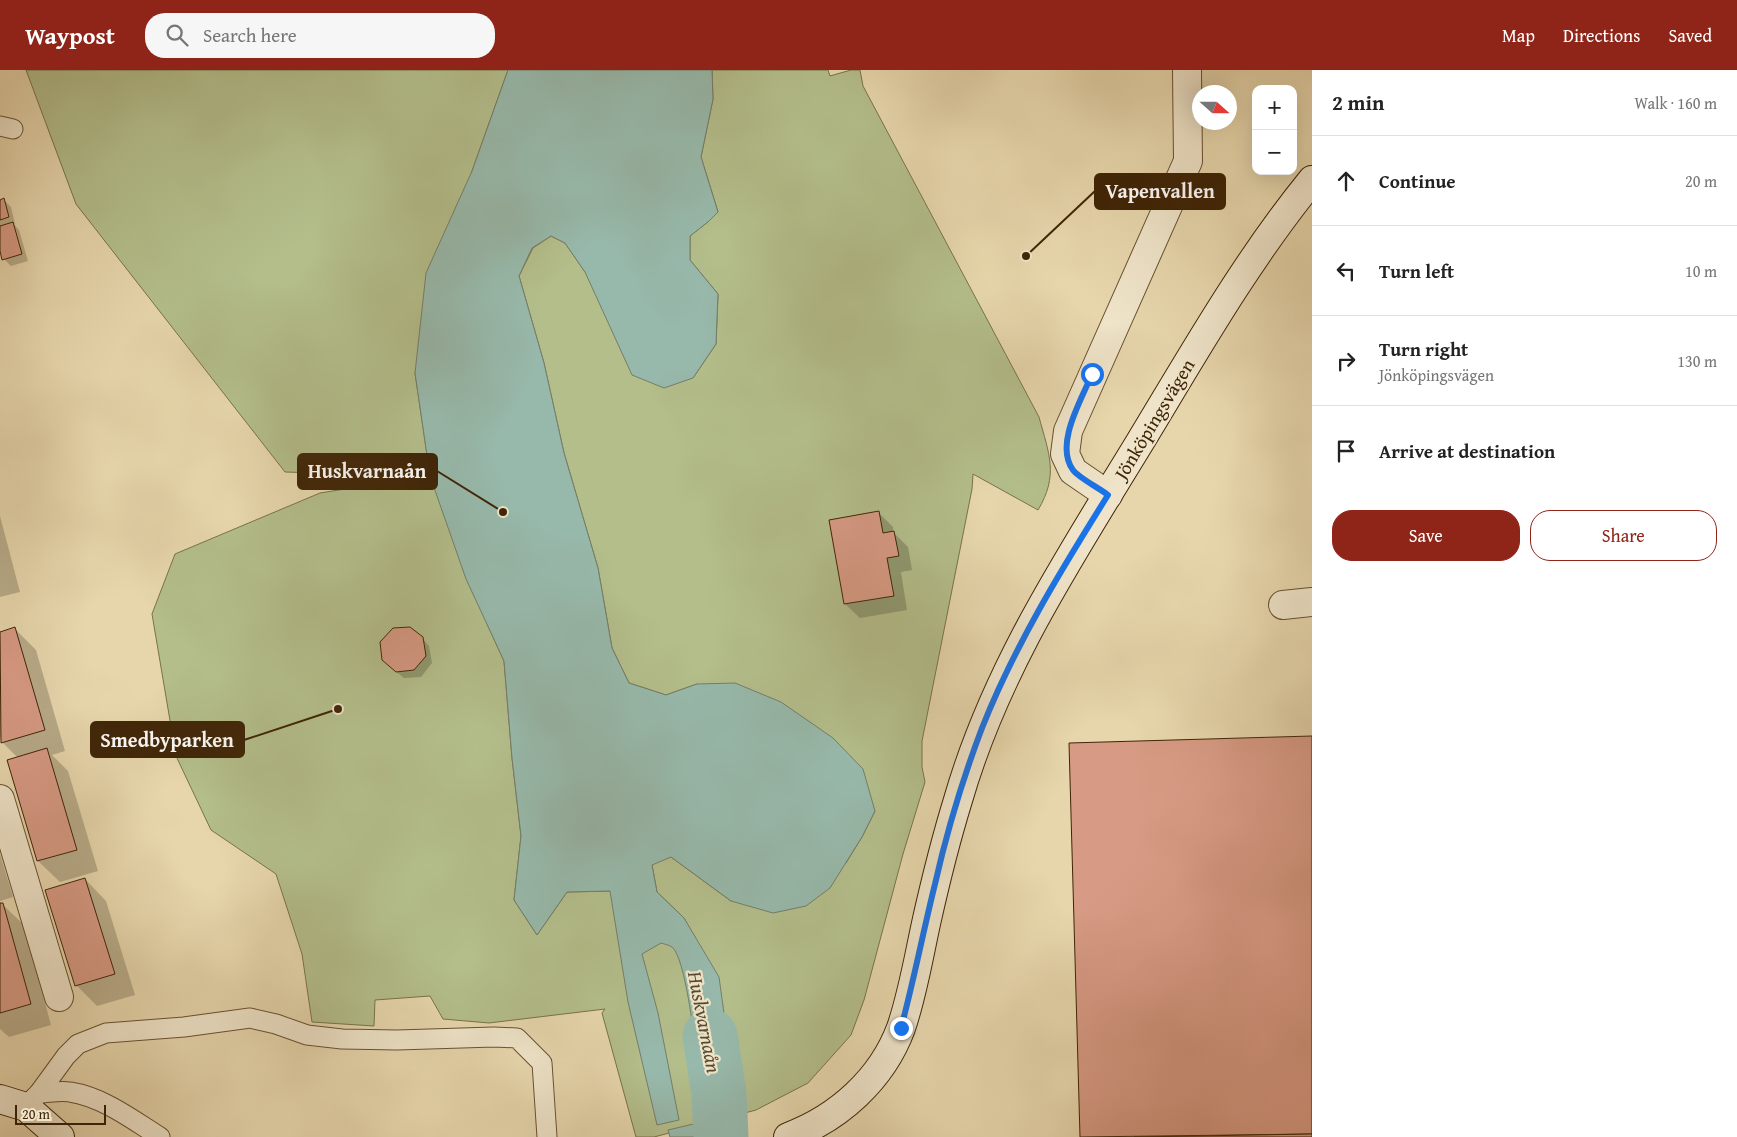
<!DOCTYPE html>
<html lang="en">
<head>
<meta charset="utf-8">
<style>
	:root { --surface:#fff; --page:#f6f6f6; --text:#222; --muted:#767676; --line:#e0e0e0; --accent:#8f2418 }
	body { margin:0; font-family:"Gentium Book Plus",serif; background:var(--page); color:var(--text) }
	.controls { position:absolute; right:15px; top:15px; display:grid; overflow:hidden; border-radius:10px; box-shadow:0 5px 20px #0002 }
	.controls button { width:45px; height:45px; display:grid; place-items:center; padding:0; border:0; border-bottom:1px solid var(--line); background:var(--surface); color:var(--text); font:25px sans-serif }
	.compass { position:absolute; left:1192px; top:15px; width:45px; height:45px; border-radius:50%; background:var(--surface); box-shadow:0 5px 20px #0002; rotate:111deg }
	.scale { position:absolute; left:15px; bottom:12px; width:91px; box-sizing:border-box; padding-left:5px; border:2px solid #3f2507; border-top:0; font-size:14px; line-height:18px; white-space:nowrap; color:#3f2507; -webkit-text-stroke:4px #efe4c9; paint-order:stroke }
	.stop { position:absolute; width:15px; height:15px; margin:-11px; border:4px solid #1a73e8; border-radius:50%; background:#fff }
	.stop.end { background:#1a73e8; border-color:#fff; box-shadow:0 1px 5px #0008 }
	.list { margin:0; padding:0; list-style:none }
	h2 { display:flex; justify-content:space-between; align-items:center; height:65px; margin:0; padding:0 20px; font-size:21px }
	h2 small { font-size:16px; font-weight:400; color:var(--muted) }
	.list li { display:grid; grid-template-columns:32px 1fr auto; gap:15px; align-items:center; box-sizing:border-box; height:90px; padding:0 20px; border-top:1px solid var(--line) }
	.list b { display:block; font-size:19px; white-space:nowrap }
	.list p { margin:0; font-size:16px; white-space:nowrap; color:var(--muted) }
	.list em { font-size:16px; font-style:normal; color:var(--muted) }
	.actions { display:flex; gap:10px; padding:15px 20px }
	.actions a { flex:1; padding:11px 0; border:1px solid var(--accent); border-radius:20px; text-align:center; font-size:18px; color:var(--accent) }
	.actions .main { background:var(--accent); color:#fff }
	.icon { flex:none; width:28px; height:28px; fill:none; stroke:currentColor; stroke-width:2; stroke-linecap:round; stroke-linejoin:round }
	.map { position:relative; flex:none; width:1312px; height:1067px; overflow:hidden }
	header { display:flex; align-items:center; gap:30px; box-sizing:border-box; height:70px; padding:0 25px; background:var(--accent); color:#fff }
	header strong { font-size:24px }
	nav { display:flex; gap:28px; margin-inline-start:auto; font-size:18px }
	.search { width:350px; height:45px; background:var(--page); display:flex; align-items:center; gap:12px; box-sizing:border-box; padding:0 18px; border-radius:20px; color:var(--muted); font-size:19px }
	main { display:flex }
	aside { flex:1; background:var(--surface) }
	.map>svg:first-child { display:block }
	.green { fill:#b3be8b; stroke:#797249 }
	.water { fill:#97b9ab; stroke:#747e69 }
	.shadow { fill:#0003 }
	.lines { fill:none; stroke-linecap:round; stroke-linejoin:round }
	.river { stroke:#97b9ab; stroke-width:55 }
	.building { fill:#d79a84; stroke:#3f2507 }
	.lane-casing { stroke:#695130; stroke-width:21 }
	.street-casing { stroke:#695130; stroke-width:30 }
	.secondary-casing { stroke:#3f2507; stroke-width:30 }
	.lane { stroke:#efe4c9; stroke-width:19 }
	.street { stroke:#efe4c9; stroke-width:28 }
	.secondary { stroke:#efe4c9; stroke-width:28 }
	.route { stroke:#1a73e8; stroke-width:6 }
	.labels { text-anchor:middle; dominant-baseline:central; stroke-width:4.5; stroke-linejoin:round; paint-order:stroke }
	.street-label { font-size:19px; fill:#3f2507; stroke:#efe4c9 }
	.water-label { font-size:20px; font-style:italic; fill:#554a30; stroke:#efe4c9 }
	.leader { fill:none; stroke:#3f2507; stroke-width:2 }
	.callout-dot { fill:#3f2507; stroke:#efe4c9; stroke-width:2 }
	.callout { fill:#3f2507; stroke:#3f2507; stroke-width:2 }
	.callout-label { font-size:20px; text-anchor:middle; font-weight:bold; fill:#fff }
</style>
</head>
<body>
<header>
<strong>Waypost</strong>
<div class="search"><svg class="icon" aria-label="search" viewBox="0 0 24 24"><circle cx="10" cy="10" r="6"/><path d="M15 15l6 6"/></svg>Search here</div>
<nav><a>Map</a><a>Directions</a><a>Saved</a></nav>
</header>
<main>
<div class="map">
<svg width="1312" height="1067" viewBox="0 0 1312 1067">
	<rect width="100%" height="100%" fill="#e7d6ac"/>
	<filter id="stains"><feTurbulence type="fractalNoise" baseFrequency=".004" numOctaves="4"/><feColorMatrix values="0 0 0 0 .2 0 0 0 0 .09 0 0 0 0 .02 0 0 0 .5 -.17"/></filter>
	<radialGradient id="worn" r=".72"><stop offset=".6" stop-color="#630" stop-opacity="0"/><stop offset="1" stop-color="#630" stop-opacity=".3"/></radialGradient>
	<path class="green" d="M 26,0 L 508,0 L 472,101 L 415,303 L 430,405 L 489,558 L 504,591 L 512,688 L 521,766 L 514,830 L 537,865 L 567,822 L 610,821 L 658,859 L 702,880 L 684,848 L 657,822 L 652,795 L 662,784 L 671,787 L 731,831 L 846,793 L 862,767 L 875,741 L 697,614 L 666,625 L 629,613 L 612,578 L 598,498 L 564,383 L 544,293 L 519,206 L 533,178 L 551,166 L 565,173 L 585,202 L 693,308 L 716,274 L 718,224 L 690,190 L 690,166 L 709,151 L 718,142 L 701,87 L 713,29 L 712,0 L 828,0 L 830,6 L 851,0 L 860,0 L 863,16 L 1039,347 C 1049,384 1059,405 1038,440 L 973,404 L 972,419 L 922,671 L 922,697 L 925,712 L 903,784 L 864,930 L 851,965 L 808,1013 L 756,1040 L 654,1067 L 636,1067 L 602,943 L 605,939 L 489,953 L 443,949 L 430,926 L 375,930 L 374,956 L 312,952 L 302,884 L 276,804 L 211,760 L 176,686 L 152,544 L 175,484 L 320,423 L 426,406 L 285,402 L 76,134 Z"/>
	<g class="water">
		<path d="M 508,0 L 712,0 L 713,29 L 701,87 L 718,142 L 709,151 L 690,166 L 690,190 L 718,224 L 716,274 L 693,308 L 664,318 L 632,305 L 585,202 L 565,173 L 551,166 L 532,178 L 519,206 L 544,293 L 564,383 L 598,498 L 612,578 L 629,613 L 666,625 L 697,614 L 735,613 L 781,632 L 833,668 L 863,699 L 875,741 L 862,767 L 830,818 L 806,836 L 773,843 L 731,831 L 671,787 L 652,795 L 657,822 L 684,848 L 719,907 L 737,1038 L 703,1045 C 700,1018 689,891 672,877 C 669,875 664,874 661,873 L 642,884 L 658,943 L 679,1050 L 657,1055 L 628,932 L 610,821 L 567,822 L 537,865 L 514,830 L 521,766 L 512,688 L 504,591 L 466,509 L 430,406 L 415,303 L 426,203 L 472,101 Z"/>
		<path d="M 740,1043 L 744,1067 L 670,1067 L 668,1060 Z"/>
	</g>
	<g class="shadow">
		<path d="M 4,130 L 11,137 L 15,154 L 14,154 L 19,160 L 28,191 L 11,196 L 4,189 L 0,177 L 0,131 Z"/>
		<path d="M 878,442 L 893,457 L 893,462 L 908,477 L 912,500 L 901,502 L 907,540 L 860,548 L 845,534 L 831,451 Z"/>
		<path d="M 0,446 L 20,522 L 0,527 Z"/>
		<path d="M 15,559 L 36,580 L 65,681 L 52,685 L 68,701 L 98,801 L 60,812 L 38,791 L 9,691 L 18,688 L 2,672 L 0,666 L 0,563 Z"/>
		<path d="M 422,568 L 429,576 L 432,593 L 421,607 L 404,608 L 391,597 Z"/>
		<path d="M 1312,667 L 1312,1067 L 1081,1067 L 1071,674 Z"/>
		<path d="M 0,784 L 13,827 L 0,831 Z"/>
		<path d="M 85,809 L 106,831 L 135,925 L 97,936 L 76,915 Z"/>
		<path d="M 2,834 L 24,855 L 51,955 L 9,967 L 0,959 L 0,835 Z"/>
	</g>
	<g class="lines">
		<path class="river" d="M 710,966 L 719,1024 L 721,1067"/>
	</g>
	<g class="building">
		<path d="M 4,128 L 9,147 L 0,150 L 0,130 Z"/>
		<path d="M 13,152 L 22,184 L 2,190 L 0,181 L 0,156 Z"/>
		<path d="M 879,441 L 883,463 L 894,461 L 899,486 L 887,488 L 894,526 L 844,534 L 829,450 Z"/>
		<path d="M 15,557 L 45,660 L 1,673 L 0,562 Z"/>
		<path d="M 410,557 L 423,567 L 426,586 L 414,600 L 396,602 L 382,590 L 380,572 L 393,558 Z"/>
		<path d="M 1312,666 L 1312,1064 L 1080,1067 L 1069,673 Z"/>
		<path d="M 47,678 L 77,780 L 37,791 L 7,690 Z"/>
		<path d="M 85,808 L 115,904 L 75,916 L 45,820 Z"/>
		<path d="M 0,833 L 3,833 L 31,934 L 0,943 Z"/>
		<path d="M 1312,1064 L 1312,1067 L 1134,1067 Z"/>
	</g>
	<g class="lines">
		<g class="lane-casing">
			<g id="lane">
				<path d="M 0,56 L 13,59"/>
				<path d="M 39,1023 L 66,986 L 78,974 L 106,963 L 184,957 L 250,948 L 276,954 L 307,965 L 342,969 L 397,970 L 494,967 L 517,968 L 542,993 L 547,1067"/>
				<path d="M 33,1029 L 39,1023 C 48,1023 60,1020 70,1022 C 103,1027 133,1050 160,1067"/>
			</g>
		</g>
		<g class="street-casing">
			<g id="street">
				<path d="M 1108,425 L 1073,401 L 1065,384 L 1068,361 L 1188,91 L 1187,0"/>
				<path d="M 1283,535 L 1312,532"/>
				<path d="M 0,729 L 59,927"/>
			</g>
		</g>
		<g class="secondary-casing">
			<g id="secondary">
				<path d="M 0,1029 L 26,1037 L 60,1067"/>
				<path d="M 788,1067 C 839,1048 882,1009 901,958 C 913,923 919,885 927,849 C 936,809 946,769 958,730 C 996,598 1070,487 1140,372 C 1194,283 1246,191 1312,110"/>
			</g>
		</g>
		<use href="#lane" class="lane"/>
		<use href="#street" class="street"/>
		<use href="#secondary" class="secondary"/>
	</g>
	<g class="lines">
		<path class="route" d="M 901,958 C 914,910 923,862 935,814 C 947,761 963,708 982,658 C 1015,575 1061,500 1108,425 C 1099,418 1079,408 1073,400 C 1054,374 1082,329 1092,304"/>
	</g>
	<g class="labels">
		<g class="street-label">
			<text transform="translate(1154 349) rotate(-59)">Jönköpingsvägen</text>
		</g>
		<g class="water-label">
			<text transform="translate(705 952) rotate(79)">Huskvarnaån</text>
		</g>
	</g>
	<path class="leader" d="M1026 186L1095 121M503 442L437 401M338 639L244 670"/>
	<g class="callout-dot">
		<circle cx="1026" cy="186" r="5"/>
		<circle cx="503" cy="442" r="5"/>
		<circle cx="338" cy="639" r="5"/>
	</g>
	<g class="callout">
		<rect x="1095" y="104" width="130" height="35" rx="5"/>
		<rect x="298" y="384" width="139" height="35" rx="5"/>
		<rect x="91" y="652" width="153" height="35" rx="5"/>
	</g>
	<g class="callout-label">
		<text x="1160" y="128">Vapenvallen</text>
		<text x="367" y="408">Huskvarnaån</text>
		<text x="167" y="677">Smedbyparken</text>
	</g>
	<rect width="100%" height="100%" filter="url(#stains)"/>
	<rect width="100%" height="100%" fill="url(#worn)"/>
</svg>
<div class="controls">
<button>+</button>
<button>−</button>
</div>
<svg class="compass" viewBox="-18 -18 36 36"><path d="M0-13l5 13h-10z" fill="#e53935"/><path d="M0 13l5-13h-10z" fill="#767676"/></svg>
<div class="scale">20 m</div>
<div class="stop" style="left:1092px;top:304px"></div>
<div class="stop end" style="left:901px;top:958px"></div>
</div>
<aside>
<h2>2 min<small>Walk · 160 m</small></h2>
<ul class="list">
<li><svg class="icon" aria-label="ahead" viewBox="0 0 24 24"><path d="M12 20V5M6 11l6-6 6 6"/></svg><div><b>Continue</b></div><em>20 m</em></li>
<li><svg class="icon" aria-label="left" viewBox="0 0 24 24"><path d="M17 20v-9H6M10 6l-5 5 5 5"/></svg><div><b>Turn left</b></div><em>10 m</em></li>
<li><svg class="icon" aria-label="right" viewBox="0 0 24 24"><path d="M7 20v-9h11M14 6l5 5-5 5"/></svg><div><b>Turn right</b><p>Jönköpingsvägen</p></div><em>130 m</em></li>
<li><svg class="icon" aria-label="arrive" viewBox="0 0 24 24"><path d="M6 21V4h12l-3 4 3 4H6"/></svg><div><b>Arrive at destination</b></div></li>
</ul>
<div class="actions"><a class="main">Save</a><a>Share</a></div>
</aside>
</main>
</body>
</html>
